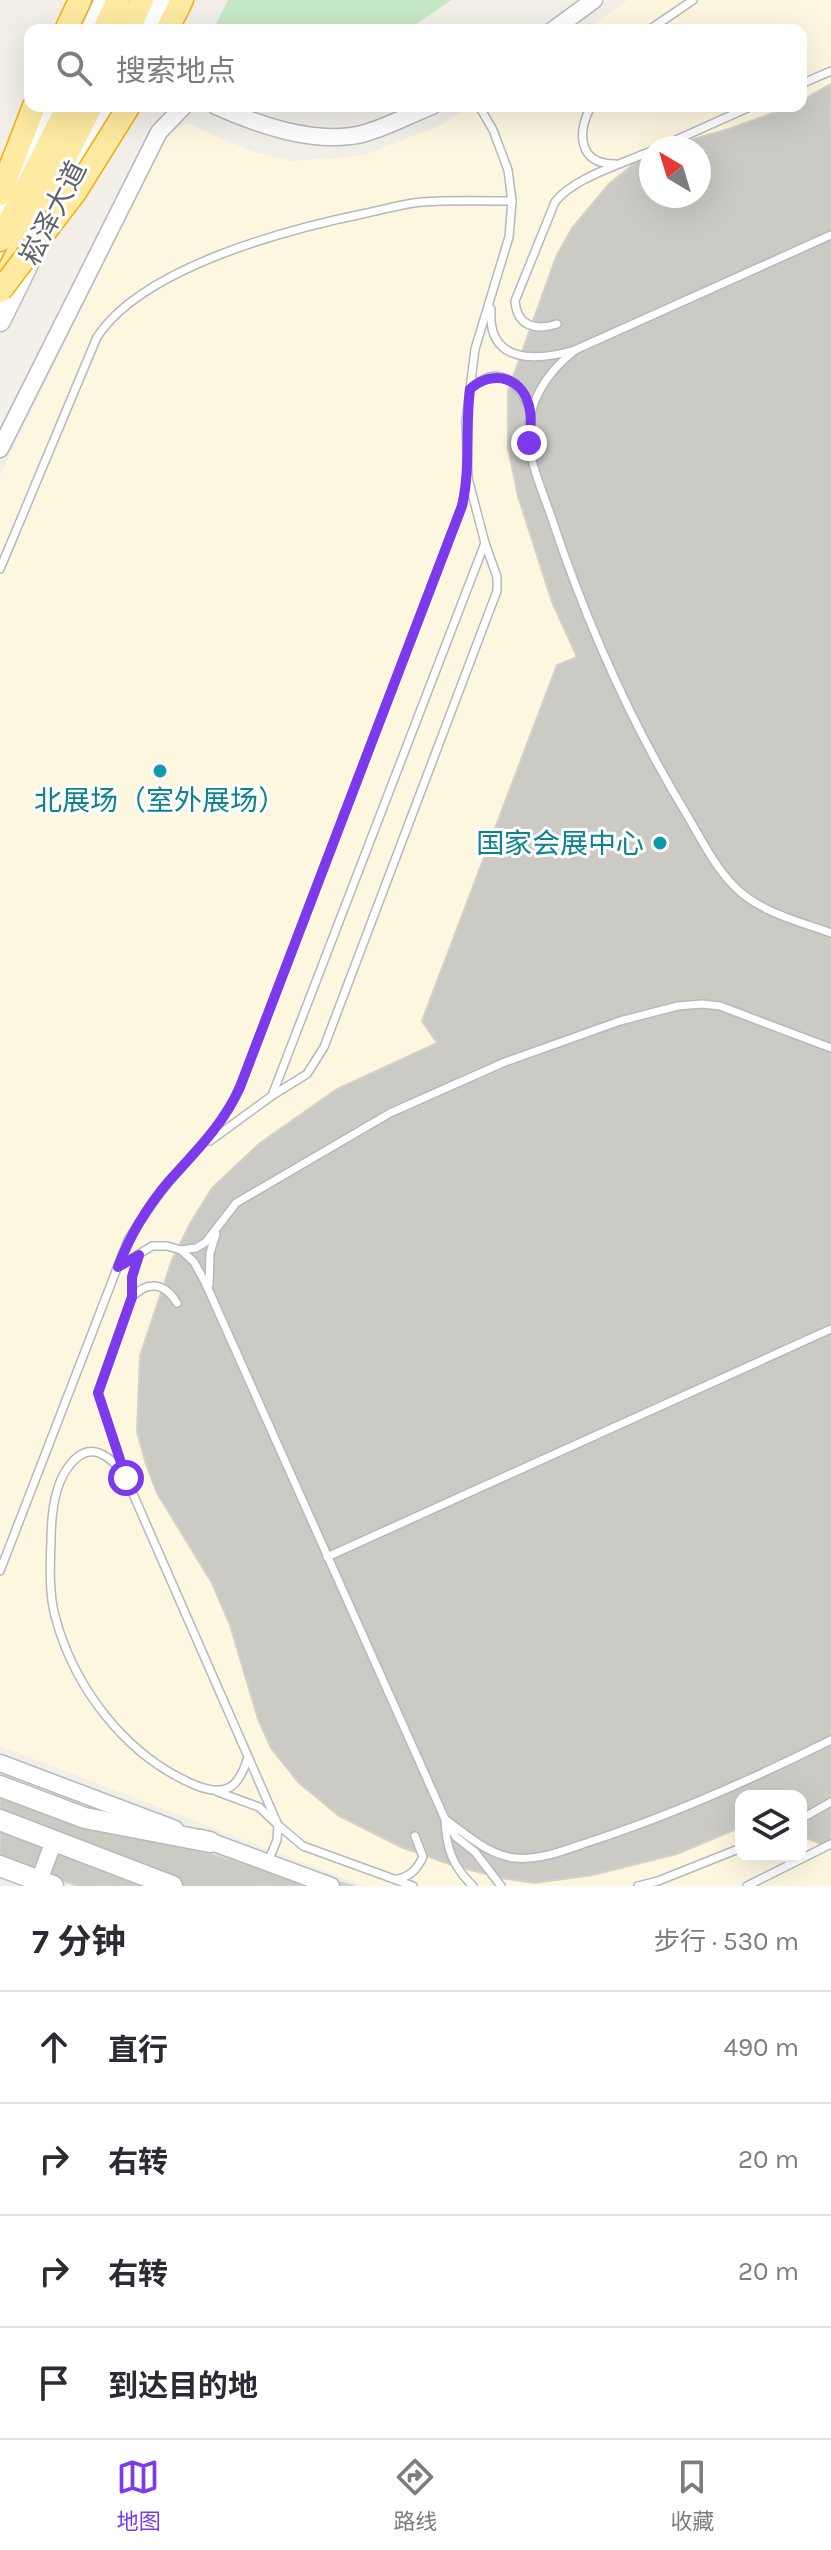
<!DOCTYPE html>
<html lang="zh">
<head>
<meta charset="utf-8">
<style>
	:root { --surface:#fff; --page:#f2f2f3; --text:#2b2b33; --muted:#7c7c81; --line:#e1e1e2; --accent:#7c3aed }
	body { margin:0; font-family:Karla,"Noto Sans SC",sans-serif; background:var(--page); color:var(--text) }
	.controls { position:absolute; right:24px; bottom:24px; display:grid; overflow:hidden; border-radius:16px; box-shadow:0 8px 32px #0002 }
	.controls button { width:72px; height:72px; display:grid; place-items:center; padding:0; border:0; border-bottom:2px solid var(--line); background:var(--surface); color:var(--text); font:40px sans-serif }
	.compass { position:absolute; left:639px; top:136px; width:72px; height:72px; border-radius:50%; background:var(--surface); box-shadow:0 8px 32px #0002; rotate:322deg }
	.stop { position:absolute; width:24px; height:24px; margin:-18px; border:6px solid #7c3aed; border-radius:50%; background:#fff }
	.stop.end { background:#7c3aed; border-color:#fff; box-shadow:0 2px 8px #0008 }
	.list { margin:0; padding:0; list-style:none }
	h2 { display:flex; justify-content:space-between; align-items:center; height:104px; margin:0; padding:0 32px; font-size:34px }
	h2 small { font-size:26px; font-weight:400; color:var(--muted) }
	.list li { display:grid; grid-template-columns:52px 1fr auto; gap:24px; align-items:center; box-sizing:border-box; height:112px; padding:0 32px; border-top:2px solid var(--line) }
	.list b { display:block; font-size:30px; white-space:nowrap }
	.list em { font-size:26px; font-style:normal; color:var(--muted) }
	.icon { flex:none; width:44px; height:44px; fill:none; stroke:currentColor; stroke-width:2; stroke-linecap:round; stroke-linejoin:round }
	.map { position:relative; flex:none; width:831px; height:1886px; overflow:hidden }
	.search { position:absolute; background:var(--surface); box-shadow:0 8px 32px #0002; left:24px; right:24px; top:24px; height:88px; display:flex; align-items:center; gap:20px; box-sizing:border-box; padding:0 28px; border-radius:16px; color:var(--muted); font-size:30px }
	.sheet { height:552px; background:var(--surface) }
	nav { display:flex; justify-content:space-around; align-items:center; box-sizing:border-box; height:112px; border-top:2px solid var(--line); background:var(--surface); font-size:22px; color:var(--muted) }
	nav a { display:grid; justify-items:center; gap:4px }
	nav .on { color:var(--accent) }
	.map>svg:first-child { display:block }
	.commercial { fill:#fef7e0; fill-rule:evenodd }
	.green { fill:#c5e8c5 }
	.building { fill:#cccac5; stroke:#d6d1c6; stroke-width:2 }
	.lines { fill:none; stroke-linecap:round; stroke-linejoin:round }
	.service-casing { stroke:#b5b8bc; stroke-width:10 }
	.tertiary-casing { stroke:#b5b8bc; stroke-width:19 }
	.secondary-casing { stroke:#b6babf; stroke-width:23 }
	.trunk-casing { stroke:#f9ab00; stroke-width:25 }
	.service { stroke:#fff; stroke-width:7 }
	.tertiary { stroke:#fff; stroke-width:16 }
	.secondary { stroke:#fff; stroke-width:20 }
	.trunk { stroke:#feeaa1; stroke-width:22 }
	.trunk-bridge-casing { stroke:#f9ab00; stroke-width:25; stroke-linecap:butt }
	.trunk-bridge { stroke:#feeaa1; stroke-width:22 }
	.route { stroke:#7c3aed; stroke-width:10 }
	.culture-dot { fill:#0f9aa8; stroke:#fff; stroke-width:3 }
	.labels { text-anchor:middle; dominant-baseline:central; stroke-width:6; stroke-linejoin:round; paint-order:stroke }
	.street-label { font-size:28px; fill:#5f6368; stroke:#fff }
	.culture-label { font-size:28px; fill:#0d838f; stroke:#fff }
</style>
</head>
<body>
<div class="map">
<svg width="831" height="1886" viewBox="0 0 831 1886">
	<rect width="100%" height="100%" fill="#f1efe8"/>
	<path class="commercial" d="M 628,0 L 831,0 L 831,1886 L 364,1886 L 0,1746 L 0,475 L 167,136 L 186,123 L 253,152 L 291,161 L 361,156 L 439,126 L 470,106 L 801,106 L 801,30 L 584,30 ZM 651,148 L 699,148 L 699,196 L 651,196 ZM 741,1796 L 801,1796 L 801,1856 L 741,1856 Z"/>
	<path class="green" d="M 228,0 L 451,0 L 408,30 L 213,30 Z"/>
	<g class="building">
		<path d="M 831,84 L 831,1848 L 801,1836 L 801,1796 L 741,1796 L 741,1827 L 677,1854 L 593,1875 L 534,1883 L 501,1878 L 452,1865 L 401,1847 L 339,1816 L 298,1782 L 271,1748 L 258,1719 L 230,1625 L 212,1583 L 157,1493 L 146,1464 L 137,1432 L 140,1356 L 172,1260 L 191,1222 L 212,1188 L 260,1143 L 337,1089 L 437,1043 L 422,1021 L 557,665 L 577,657 L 552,602 L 518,496 L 508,448 L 508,391 L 556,257 L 572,228 L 609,184 L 642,157 L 651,153 L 651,196 L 699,196 L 699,148 L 663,148 L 729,129 L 792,106 L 801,106 L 801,101 Z"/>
		<path d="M 0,1794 L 315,1884 L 317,1876 L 354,1886 L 79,1886 L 0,1860 Z"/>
	</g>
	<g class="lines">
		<g class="service-casing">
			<g id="service">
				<path d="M 649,30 L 693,0"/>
				<path d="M 801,84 L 831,71"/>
				<path d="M 591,106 C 577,133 578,164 615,164"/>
				<path d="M 658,148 L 752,106"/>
				<path d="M 491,309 C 487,365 537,361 575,350 L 831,235"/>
				<path d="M 557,324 C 535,331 517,326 515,301 L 555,202 C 573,178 622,164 651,151"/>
				<path d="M 575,350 C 546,373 525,405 529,443 C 532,469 544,495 552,519 C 586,621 631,723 687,815 C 701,839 715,867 734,886 C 759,912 798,921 831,933"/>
				<path d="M 471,388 C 499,363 519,382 531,411"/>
				<path d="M 0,569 L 97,337 C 143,267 288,229 367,213 C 385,209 403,204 421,202 C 451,200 482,201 512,201"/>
				<path d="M 273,1093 L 485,543"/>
				<path d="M 210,1141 L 273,1095 L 307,1074 L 324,1047 L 497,591 L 497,577 L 485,543 L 468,478"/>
				<path d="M 181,1250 L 194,1262 L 205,1282 L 445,1819 C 466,1834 488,1855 515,1858 C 543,1861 572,1847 598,1839 C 679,1812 755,1778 831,1740"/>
				<path d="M 118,1267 L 152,1246 L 167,1246 L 181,1250 L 196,1248 L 206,1242 L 236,1203 L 390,1113 L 505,1062 L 620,1021 L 678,1006 L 702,1004 L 720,1006 L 831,1048"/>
				<path d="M 209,1285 L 210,1253 L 216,1234"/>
				<path d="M 132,1297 L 132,1277 L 139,1255"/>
				<path d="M 123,1468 L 98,1393 L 132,1297 C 148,1280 165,1283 177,1303"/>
				<path d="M 327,1557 L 831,1329"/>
				<path d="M 0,1571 L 128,1240 C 141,1220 153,1201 168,1183 C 195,1151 223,1126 240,1087 L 462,506 L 468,478 L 466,421 L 475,349 L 509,237 L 512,201 L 508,170 L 493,130 L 479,106"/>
				<path d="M 248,1757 C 239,1787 227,1798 195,1785 C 126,1756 74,1688 55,1616 C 49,1593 50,1566 51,1542 C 51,1519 54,1485 69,1466 C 90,1438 111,1456 126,1478 L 278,1825 L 303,1846 L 413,1886"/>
				<path d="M 218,1792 L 259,1807 L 278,1825 L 277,1840 L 268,1862"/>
				<path d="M 801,1819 L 831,1802"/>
				<path d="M 398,1879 C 411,1876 417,1869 423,1857 L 415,1836"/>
				<path d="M 473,1886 C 452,1866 446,1847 445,1819 L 456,1837 L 475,1852 L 501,1886"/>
				<path d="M 638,1886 L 658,1881 L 741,1848"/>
				<path d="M 747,1886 L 831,1844"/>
			</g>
		</g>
		<g class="tertiary-casing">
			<g id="tertiary">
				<path d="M 553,30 L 594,0"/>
				<path d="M 216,106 C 259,125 314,145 362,134 C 385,128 409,115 432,106"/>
				<path d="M 0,449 L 159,132 L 184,106"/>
				<path d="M 0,1763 L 175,1829"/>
				<path d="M 201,1838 L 331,1886"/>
				<path d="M 37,1886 L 54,1841"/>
			</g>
		</g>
		<g class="secondary-casing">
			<g id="secondary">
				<path d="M 91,30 L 105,0"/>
				<path d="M 145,30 L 160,0"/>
				<path d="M 60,199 L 107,106"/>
				<path d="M 0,215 L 53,106"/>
				<path d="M 0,321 L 28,264"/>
				<path d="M 0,1786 L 85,1818 L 210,1842"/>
				<path d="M 0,1820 L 172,1886"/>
				<path d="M 0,1866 L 53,1886"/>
			</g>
		</g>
		<g class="trunk-casing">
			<g id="trunk">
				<path d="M 66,30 L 80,0"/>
				<path d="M 104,30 L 118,0"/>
				<path d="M 128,30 L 142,0"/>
				<path d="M 167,30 L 182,0"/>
				<path d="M 0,194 L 34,106"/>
				<path d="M 0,240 L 68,106"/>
				<path d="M 9,270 L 91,106"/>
			</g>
		</g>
		<use href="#service" class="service"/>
		<use href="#tertiary" class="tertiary"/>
		<use href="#secondary" class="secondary"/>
		<use href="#trunk" class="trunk"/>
		<g class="trunk-bridge-casing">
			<path id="trunk-bridge" d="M 0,291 L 76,191 L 129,106"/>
		</g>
		<use href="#trunk-bridge" class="trunk-bridge"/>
	</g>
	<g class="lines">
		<path class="route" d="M 126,1478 L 98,1393 L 132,1297 L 132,1277 L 139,1255 L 118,1267 C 130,1235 147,1207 169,1181 C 196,1151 223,1125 240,1087 L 462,506 C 471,467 465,428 470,389 C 494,368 525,378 530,411 C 532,421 530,433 529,443"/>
	</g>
	<g class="culture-dot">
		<circle cx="160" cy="771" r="8"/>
		<circle cx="660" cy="843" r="8"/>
	</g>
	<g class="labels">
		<g class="street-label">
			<text transform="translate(53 213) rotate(-63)">崧泽大道</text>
		</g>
		<g class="culture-label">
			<text x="160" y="800">北展场（室外展场）</text>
			<text x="644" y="843" text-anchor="end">国家会展中心</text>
		</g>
	</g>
</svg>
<div class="controls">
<button><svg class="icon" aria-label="layers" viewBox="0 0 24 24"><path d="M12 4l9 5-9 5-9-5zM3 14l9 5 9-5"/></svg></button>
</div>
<svg class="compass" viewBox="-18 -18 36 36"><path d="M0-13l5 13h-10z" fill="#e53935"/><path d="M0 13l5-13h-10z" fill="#7c7c81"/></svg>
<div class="stop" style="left:126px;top:1478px"></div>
<div class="stop end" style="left:529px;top:443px"></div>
<div class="search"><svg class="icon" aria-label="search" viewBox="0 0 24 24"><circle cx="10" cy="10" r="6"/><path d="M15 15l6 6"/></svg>搜索地点</div>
</div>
<section class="sheet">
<h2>7 分钟<small>步行 · 530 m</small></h2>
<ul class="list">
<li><svg class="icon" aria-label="ahead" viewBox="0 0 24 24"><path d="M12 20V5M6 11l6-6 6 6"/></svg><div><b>直行</b></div><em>490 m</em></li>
<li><svg class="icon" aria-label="right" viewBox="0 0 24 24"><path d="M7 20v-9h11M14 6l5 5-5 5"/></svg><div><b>右转</b></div><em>20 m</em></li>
<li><svg class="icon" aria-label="right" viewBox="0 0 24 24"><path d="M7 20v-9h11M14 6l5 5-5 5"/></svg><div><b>右转</b></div><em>20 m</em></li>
<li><svg class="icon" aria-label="arrive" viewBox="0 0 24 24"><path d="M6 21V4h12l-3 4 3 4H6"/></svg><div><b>到达目的地</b></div></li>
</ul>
</section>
<nav>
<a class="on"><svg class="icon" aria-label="map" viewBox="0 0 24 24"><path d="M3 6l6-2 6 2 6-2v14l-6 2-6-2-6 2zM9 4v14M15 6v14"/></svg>地图</a>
<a><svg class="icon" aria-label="directions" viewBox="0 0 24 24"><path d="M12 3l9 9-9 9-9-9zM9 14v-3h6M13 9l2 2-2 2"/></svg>路线</a>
<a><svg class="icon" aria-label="saved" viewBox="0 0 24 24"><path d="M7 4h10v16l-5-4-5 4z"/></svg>收藏</a>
</nav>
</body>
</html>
